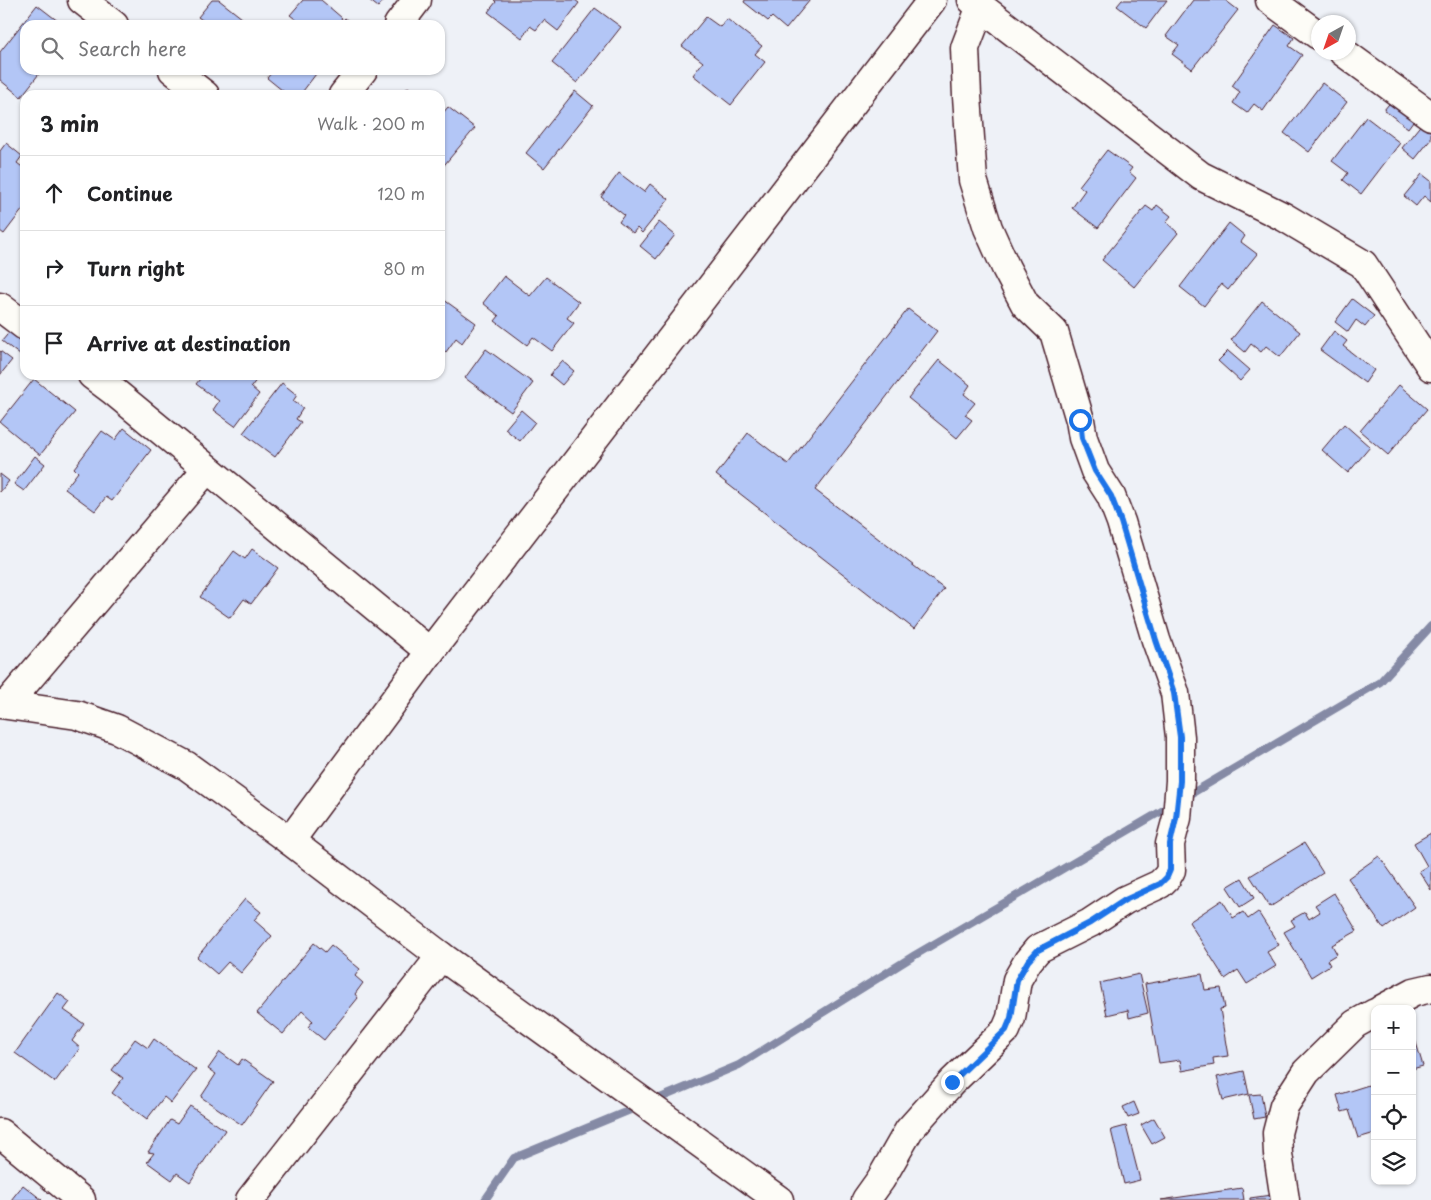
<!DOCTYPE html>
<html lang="en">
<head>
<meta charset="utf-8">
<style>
	:root { --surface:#fff; --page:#f6f6f6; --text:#202124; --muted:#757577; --line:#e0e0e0 }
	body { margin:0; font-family:"Playpen Sans",sans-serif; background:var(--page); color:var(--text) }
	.controls { position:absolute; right:15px; bottom:15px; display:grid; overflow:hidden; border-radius:10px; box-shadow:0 1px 4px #0004 }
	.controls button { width:45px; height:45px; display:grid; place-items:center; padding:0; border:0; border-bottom:1px solid var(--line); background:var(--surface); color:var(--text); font:25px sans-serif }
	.compass { position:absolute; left:1311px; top:15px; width:45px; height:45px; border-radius:50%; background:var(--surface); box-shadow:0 1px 4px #0004; rotate:220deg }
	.stop { position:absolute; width:15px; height:15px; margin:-11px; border:4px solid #1a73e8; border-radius:50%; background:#fff }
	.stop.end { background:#1a73e8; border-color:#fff; box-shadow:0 1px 5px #0008 }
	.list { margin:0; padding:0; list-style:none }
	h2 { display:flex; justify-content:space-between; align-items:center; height:65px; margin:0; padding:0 20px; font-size:21px }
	h2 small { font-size:16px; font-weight:400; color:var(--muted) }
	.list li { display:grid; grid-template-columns:32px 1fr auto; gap:15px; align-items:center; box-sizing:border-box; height:75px; padding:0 20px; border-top:1px solid var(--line) }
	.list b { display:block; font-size:19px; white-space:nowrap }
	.list em { font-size:16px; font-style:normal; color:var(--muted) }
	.icon { flex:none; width:28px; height:28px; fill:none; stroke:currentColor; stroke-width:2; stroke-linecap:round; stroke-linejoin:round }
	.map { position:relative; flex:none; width:1431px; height:1200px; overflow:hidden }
	.search { position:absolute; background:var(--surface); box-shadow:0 1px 4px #0004; left:20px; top:20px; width:425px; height:55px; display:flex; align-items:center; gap:12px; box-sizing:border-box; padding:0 18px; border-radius:15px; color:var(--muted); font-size:19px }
	.panel { position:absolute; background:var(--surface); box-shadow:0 1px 4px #0004; left:20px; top:90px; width:425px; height:290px; border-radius:15px }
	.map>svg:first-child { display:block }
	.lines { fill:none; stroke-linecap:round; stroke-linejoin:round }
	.stream { stroke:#858aa5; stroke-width:8 }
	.building { fill:#b3c6f6; stroke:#4a1f2b }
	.minor-casing { stroke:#4a1f2b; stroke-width:31 }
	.minor { stroke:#fdfcf7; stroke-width:28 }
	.route { stroke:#1a73e8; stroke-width:6 }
</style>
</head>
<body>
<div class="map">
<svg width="1431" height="1200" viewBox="0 0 1431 1200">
	<rect width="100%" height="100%" fill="#eef1f7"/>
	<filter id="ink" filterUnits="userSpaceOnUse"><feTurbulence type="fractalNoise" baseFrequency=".02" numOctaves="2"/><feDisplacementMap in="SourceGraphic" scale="10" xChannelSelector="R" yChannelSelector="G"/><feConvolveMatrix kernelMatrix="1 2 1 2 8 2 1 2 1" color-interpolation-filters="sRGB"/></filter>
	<g filter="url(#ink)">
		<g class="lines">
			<g class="stream">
				<path d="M 1184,798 L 1380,682 L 1431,626"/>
				<path d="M 653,1101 L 739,1065 L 915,955 L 1172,805"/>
				<path d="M 485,1200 L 514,1158 L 640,1106"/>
			</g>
		</g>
		<g class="building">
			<path d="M 212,0 L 219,0 L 247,22 L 245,25 L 209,25 L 198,17 Z"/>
			<path d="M 303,0 L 321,0 L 342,18 L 337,25 L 303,25 L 290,15 Z"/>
			<path d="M 369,0 L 384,0 L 378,7 Z"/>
			<path d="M 494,0 L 575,0 L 579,3 L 558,31 L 544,20 L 536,30 L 530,26 L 522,38 L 488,12 L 496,2 Z"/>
			<path d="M 745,0 L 810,0 L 786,29 L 772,17 L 768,21 L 744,2 Z"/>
			<path d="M 1122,0 L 1167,0 L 1146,28 L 1117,6 Z"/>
			<path d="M 1193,0 L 1225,0 L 1238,10 L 1192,69 L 1172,54 L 1179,45 L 1166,36 Z"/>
			<path d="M 37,5 L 63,25 L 25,25 L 25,70 L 42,70 L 21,97 L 0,80 L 0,52 Z"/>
			<path d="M 595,8 L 621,27 L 577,83 L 552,63 Z"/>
			<path d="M 706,17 L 720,27 L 727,19 L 762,46 L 755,54 L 765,62 L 731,105 L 693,75 L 703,62 L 682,46 Z"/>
			<path d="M 345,18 L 353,25 L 339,25 Z"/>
			<path d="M 1275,25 L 1294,38 L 1289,46 L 1302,55 L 1263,111 L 1254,104 L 1247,113 L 1233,103 L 1240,92 L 1232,86 Z"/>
			<path d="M 271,70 L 319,70 L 300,95 L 288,95 L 267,78 L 273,71 Z"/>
			<path d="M 1322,83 L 1347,102 L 1309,152 L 1284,133 Z"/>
			<path d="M 408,87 L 418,95 L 402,95 Z"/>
			<path d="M 575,91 L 593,106 L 544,168 L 526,153 Z"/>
			<path d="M 1393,99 L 1416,117 L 1408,128 L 1384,110 Z"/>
			<path d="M 448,107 L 475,128 L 440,170 L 440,112 L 442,114 Z"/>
			<path d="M 1366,117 L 1400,143 L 1361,194 L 1343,180 L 1348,173 L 1332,161 Z"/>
			<path d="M 1423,122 L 1431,128 L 1431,139 L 1415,159 L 1402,148 Z"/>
			<path d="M 6,143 L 22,156 L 17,163 L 25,169 L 25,211 L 23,209 L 4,234 L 0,231 L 0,151 Z"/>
			<path d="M 1107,150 L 1132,168 L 1129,172 L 1136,178 L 1098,228 L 1072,208 L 1085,190 L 1079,186 Z"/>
			<path d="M 619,173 L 644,192 L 650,184 L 669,199 L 642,233 L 637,228 L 633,233 L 619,222 L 624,215 L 601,197 Z"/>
			<path d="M 1422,174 L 1431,181 L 1431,202 L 1424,196 L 1416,206 L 1404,196 Z"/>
			<path d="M 1157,205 L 1171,216 L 1166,222 L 1178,233 L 1134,287 L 1102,260 L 1146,206 L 1153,211 Z"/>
			<path d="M 659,222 L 675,235 L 656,259 L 640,246 Z"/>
			<path d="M 1229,223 L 1245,236 L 1241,242 L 1257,254 L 1228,290 L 1221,284 L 1204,306 L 1180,287 Z"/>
			<path d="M 504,276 L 530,296 L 546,277 L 579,302 L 567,318 L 574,323 L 552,351 L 533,337 L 527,345 L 495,321 L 499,316 L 483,303 Z"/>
			<path d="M 440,297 L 476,323 L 462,343 L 456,338 L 446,352 L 440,349 Z"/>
			<path d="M 1352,299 L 1374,316 L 1365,327 L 1356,320 L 1348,332 L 1335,322 Z"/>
			<path d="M 1262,301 L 1300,332 L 1280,357 L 1266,346 L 1261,352 L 1251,344 L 1245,352 L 1231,340 Z"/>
			<path d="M 908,309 L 937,331 L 815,490 L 944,589 L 914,629 L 716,475 L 748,433 L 788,464 Z"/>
			<path d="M 16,324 L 25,330 L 25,359 L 2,341 Z"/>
			<path d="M 1334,331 L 1347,341 L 1343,346 L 1374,370 L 1365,383 L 1320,350 Z"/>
			<path d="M 486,349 L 533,383 L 511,412 L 465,378 Z"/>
			<path d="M 0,351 L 12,360 L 0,375 Z"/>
			<path d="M 1228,351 L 1250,370 L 1240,381 L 1218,361 Z"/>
			<path d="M 939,360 L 970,385 L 964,394 L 975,403 L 965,415 L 972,420 L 957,438 L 908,398 Z"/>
			<path d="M 562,361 L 574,371 L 562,385 L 550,375 Z"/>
			<path d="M 203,375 L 260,375 L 251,387 L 259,394 L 235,426 L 213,410 L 219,401 L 196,384 Z"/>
			<path d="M 34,379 L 75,412 L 40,455 L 0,422 Z"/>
			<path d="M 282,383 L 297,395 L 293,401 L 303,408 L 296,419 L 301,422 L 275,457 L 243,433 Z"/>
			<path d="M 1399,385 L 1427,409 L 1388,455 L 1360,431 Z"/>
			<path d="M 521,410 L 535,422 L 520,441 L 505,429 Z"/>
			<path d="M 1344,424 L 1370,447 L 1348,473 L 1322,450 Z"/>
			<path d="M 124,428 L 151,450 L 112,501 L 106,497 L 95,511 L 65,489 L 78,472 L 74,468 L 102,431 L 115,440 Z"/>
			<path d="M 35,456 L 45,464 L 24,491 L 14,484 Z"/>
			<path d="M 0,474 L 9,481 L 0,492 Z"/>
			<path d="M 252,549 L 278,568 L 251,604 L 244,599 L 230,618 L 200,597 L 234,551 L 245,559 Z"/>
			<path d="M 1431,833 L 1431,890 L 1419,871 L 1427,866 L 1414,843 Z"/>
			<path d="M 1304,843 L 1323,873 L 1270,907 L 1250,876 Z"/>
			<path d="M 1379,856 L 1415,907 L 1384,929 L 1348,878 Z"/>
			<path d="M 1242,878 L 1254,898 L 1240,907 L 1227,887 Z"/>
			<path d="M 1334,893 L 1357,931 L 1332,945 L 1337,954 L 1327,960 L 1330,965 L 1311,977 L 1284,932 L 1295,926 L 1291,920 L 1305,912 L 1309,919 L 1320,912 L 1315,905 Z"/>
			<path d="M 245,899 L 261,912 L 254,920 L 272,936 L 241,973 L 228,962 L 217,974 L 197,957 Z"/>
			<path d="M 1222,900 L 1233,918 L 1243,912 L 1248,919 L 1258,912 L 1279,945 L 1267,952 L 1276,966 L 1247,984 L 1238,970 L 1225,979 L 1189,922 Z"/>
			<path d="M 314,943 L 325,952 L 331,945 L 360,969 L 355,976 L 363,983 L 355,994 L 358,998 L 324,1040 L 308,1027 L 313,1021 L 302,1011 L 283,1034 L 257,1013 Z"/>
			<path d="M 1139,974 L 1148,1013 L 1129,1018 L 1128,1010 L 1107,1015 L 1100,983 Z"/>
			<path d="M 1202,974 L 1205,990 L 1221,988 L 1225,1008 L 1220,1009 L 1228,1056 L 1213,1058 L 1214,1065 L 1182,1071 L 1180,1060 L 1159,1063 L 1145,984 Z"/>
			<path d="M 58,993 L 70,1002 L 64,1010 L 84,1024 L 72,1041 L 80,1048 L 55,1082 L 15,1053 Z"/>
			<path d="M 1412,1029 L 1423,1066 L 1412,1069 Z"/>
			<path d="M 135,1039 L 148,1048 L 154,1039 L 196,1070 L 171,1103 L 164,1097 L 147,1119 L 112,1093 L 123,1078 L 112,1070 Z"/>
			<path d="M 220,1052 L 238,1065 L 242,1059 L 273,1081 L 242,1125 L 201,1097 L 216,1074 L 208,1069 Z"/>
			<path d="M 1244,1071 L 1249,1094 L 1223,1100 L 1217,1077 Z"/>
			<path d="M 1375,1083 L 1375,1133 L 1358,1138 L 1349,1110 L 1342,1112 L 1337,1095 Z"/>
			<path d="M 1261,1094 L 1265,1117 L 1254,1119 L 1249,1095 Z"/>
			<path d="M 1134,1102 L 1139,1114 L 1128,1118 L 1123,1107 Z"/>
			<path d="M 190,1106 L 225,1130 L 190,1182 L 177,1173 L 172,1180 L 147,1162 L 154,1153 L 148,1152 L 170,1120 L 177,1124 Z"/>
			<path d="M 1154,1118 L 1165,1137 L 1152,1144 L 1141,1125 Z"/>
			<path d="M 1126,1126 L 1140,1180 L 1124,1184 L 1111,1130 Z"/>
			<path d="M 23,1185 L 42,1200 L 11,1200 Z"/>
			<path d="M 1242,1188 L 1244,1200 L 1161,1200 Z"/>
			<path d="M 1271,1195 L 1271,1200 L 1250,1200 L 1250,1198 Z"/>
		</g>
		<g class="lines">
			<g class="minor-casing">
				<g id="minor">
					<path d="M 82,0 L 114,25"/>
					<path d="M 972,0 L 1201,176 L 1284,217 L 1363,264 L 1431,367"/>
					<path d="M 1270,0 L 1318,35"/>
					<path d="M 398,25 L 417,0"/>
					<path d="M 1343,52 L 1431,116"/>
					<path d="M 173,70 L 205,95"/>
					<path d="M 343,95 L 363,70"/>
					<path d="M 0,307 L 25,326"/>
					<path d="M 92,375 L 112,390 L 430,652"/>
					<path d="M 0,704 L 77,715 L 117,729 L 187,766 L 290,841 L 441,956 L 779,1200"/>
					<path d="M 7,704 L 207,469"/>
					<path d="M 290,841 L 430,652 L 932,0"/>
					<path d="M 1382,1009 L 1414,992 L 1431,988"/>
					<path d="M 0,1133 L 81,1200"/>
					<path d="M 250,1200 L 441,956"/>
					<path d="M 866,1200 L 881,1179 L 909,1130 L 952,1082 L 1006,1030 L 1011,1018 L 1017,980 L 1028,961 L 1038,949 L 1090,923 L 1125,900 L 1160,884 L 1167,877 L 1171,870 L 1170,844 L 1177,818 L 1180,781 L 1180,737 L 1175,693 L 1156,640 L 1121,522 L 1111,496 L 1095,471 L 1083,438 L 1080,420 L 1054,332 L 1025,304 L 1006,268 L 988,228 L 973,180 L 967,96 L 965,48 L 981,6"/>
					<path d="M 1285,1200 L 1278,1154 L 1277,1133 L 1284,1106 L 1306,1072 L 1355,1024 L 1375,1013"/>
				</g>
			</g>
			<use href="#minor" class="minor"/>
		</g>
	</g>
	<g class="lines" filter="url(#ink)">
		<path class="route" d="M 952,1082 L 1006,1030 L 1011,1018 L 1017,980 L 1028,961 L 1038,950 L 1090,923 L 1125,900 L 1160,884 L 1167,877 L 1170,870 L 1170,844 L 1176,818 L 1180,781 L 1180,737 L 1174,693 L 1156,640 L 1121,522 L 1111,496 L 1095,471 L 1082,438 L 1080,420"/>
	</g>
</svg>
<div class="controls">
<button>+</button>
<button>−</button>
<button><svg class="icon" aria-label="locate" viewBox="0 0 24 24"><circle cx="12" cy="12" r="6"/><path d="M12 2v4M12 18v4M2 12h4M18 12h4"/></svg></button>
<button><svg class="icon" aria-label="layers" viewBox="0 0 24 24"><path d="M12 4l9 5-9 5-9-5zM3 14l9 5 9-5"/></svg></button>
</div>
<svg class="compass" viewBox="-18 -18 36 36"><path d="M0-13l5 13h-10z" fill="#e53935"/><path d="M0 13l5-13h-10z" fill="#757577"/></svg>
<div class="stop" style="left:1080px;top:420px"></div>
<div class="stop end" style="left:952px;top:1082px"></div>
<div class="search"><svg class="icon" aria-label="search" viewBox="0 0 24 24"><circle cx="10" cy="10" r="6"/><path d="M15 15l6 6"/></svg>Search here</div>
<section class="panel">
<h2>3 min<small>Walk · 200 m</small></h2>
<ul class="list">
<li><svg class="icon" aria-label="ahead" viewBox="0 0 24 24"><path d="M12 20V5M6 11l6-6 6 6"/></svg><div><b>Continue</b></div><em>120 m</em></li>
<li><svg class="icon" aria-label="right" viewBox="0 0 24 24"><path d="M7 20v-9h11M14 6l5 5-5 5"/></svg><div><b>Turn right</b></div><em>80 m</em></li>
<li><svg class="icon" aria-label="arrive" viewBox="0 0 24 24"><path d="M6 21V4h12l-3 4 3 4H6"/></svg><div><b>Arrive at destination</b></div></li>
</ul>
</section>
</div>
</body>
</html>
